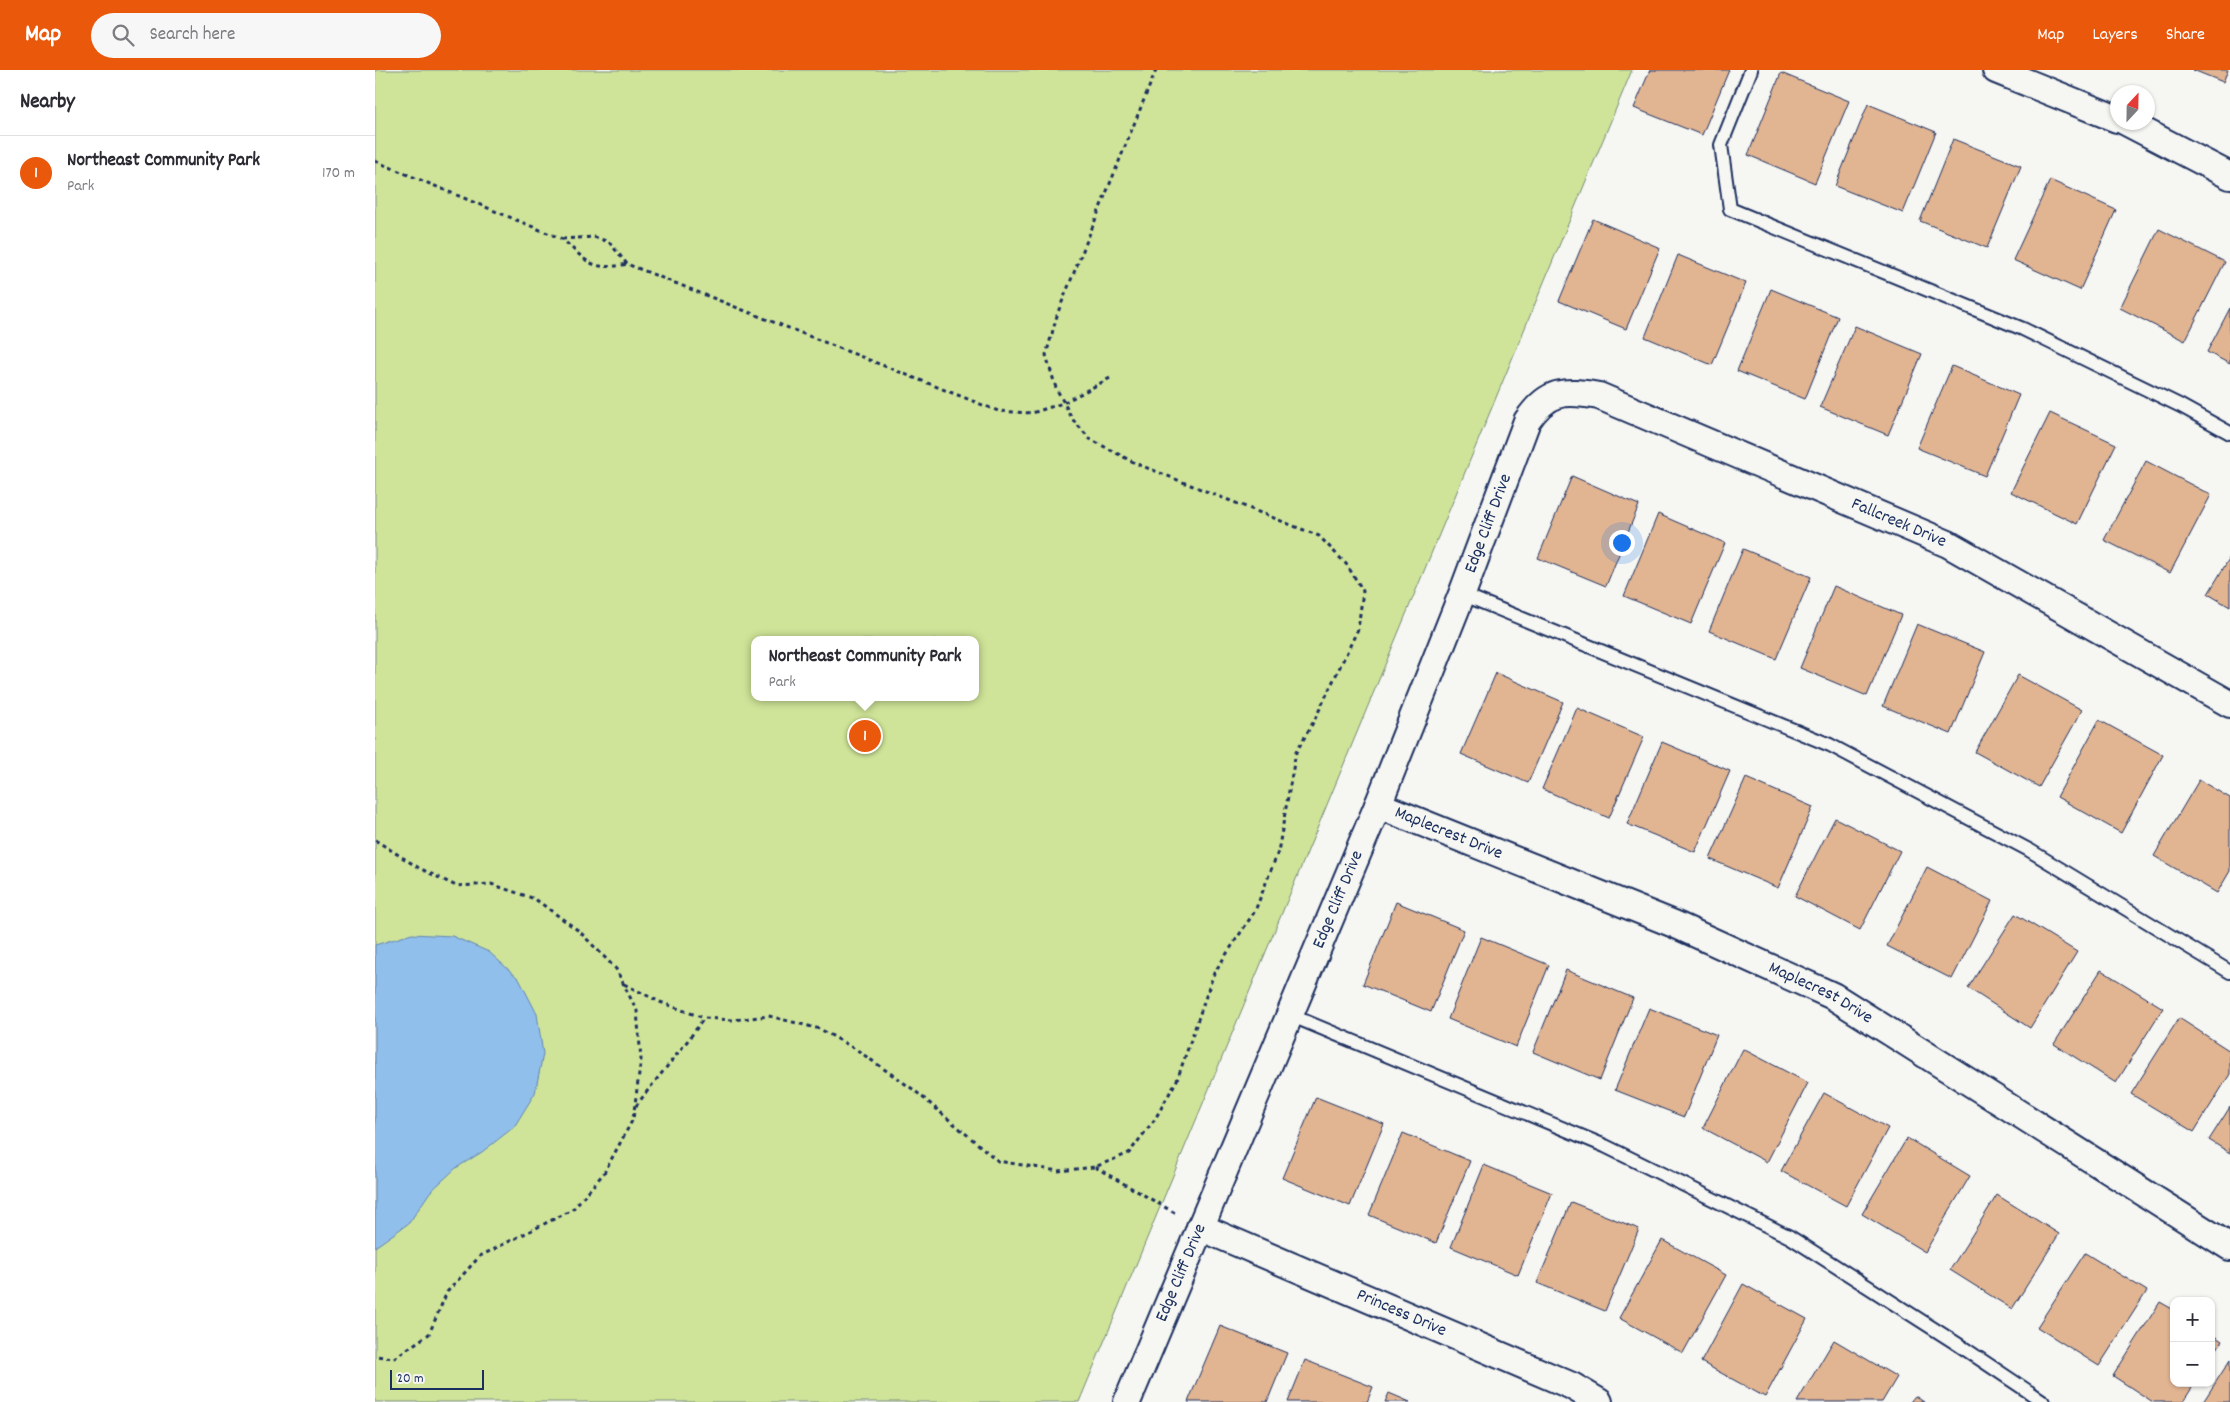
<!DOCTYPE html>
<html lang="en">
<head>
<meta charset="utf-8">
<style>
	:root { --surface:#fff; --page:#f7f7f7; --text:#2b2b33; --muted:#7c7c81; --line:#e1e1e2; --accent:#ea580c }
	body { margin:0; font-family:Dekko,sans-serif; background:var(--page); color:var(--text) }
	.controls { position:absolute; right:15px; bottom:15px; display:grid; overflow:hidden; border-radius:10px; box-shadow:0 1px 4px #0004 }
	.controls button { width:45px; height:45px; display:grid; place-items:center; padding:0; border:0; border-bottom:1px solid var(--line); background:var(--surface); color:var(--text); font:25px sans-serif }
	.compass { position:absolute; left:1735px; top:15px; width:45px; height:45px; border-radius:50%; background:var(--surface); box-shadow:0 1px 4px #0004; rotate:22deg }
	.scale { position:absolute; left:15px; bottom:12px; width:94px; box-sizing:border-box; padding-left:5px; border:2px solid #1b2f5e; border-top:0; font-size:14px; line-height:18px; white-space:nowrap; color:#1b2f5e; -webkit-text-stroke:4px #f6f6f2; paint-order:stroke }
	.you { position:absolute; left:1246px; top:472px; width:18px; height:18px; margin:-12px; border:4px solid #fff; border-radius:50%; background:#1a73e8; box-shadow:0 0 0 8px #1a73e833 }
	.badge { display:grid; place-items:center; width:32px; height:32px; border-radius:50%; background:var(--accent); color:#fff; font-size:16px; font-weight:700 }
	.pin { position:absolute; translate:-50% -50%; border:2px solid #fff; box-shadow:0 1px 5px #0006 }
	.popup { position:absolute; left:376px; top:566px; width:228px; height:65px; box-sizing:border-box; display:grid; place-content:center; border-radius:10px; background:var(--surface); filter:drop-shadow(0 1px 4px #0005); font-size:16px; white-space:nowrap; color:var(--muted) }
	.popup b { font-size:19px; color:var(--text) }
	.popup::after { content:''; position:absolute; left:50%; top:100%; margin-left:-10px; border:10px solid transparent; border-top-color:var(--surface) }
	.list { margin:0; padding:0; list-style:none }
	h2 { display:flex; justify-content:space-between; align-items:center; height:65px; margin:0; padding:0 20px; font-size:21px }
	h2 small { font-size:16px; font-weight:400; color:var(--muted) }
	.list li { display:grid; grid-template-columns:32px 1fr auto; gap:15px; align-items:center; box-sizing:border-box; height:75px; padding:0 20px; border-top:1px solid var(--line) }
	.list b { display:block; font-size:19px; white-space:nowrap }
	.list p { margin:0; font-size:16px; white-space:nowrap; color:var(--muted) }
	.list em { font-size:16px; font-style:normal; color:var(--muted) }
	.icon { flex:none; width:28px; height:28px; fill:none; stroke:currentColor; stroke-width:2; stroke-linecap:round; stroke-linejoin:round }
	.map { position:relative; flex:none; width:1855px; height:1332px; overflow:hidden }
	header { display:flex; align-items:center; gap:30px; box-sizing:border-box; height:70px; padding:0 25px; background:var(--accent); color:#fff }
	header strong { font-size:24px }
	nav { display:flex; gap:28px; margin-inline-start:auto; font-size:18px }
	.search { width:350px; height:45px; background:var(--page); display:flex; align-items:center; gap:12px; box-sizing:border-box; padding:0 18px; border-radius:28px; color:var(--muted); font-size:19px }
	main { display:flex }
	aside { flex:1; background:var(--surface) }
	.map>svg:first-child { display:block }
	.green { fill:#cfe498; stroke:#758a7b; fill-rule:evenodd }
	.water { fill:#91bfeb; stroke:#6285b3 }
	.building { fill:#e1b492; stroke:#1b2f5e }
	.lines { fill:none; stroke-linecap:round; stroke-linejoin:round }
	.lane-casing { stroke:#1b2f5e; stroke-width:16 }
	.street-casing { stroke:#1b2f5e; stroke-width:30 }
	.path { stroke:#1b2f5e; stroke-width:3; stroke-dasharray:4 4; stroke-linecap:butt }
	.lane { stroke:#f6f6f2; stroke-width:12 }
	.street { stroke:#f6f6f2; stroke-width:26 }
	.labels { text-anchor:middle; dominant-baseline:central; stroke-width:4; stroke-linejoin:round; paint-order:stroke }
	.street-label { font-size:18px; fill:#1b2f5e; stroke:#f6f6f2 }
</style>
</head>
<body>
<header>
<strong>Map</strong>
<div class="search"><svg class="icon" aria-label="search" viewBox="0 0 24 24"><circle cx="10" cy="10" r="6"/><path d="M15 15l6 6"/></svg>Search here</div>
<nav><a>Map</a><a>Layers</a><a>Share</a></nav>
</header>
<main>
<aside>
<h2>Nearby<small></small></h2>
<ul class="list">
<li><span class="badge">1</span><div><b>Northeast Community Park</b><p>Park</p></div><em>170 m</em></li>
</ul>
</aside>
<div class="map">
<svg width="1855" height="1332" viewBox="0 0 1855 1332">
	<rect width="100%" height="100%" fill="#f6f6f2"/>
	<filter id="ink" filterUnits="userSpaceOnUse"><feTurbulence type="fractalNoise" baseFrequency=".02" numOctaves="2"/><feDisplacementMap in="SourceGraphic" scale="10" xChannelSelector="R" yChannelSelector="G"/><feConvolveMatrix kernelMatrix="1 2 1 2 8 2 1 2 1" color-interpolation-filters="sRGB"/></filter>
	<g filter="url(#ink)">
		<path class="green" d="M 0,0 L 1257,0 L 704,1332 L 0,1332 ZM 380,570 L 600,570 L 600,627 L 380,627 Z"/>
		<path class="water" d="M 37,864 L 77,866 L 114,882 L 144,909 L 162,944 L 168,984 L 160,1023 L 139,1057 L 107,1082 L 81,1098 L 55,1122 L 34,1153 L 0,1177 L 0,875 Z"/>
		<g class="building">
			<path d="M 1275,0 L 1354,0 L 1327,65 L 1259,38 Z"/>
			<path d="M 1818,0 L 1853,0 L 1848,12 Z"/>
			<path d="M 1406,3 L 1474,31 L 1440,113 L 1373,85 Z"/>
			<path d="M 1493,34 L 1561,62 L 1528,143 L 1460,116 Z"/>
			<path d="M 1578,69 L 1646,96 L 1612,178 L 1545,151 Z"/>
			<path d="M 1675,110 L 1741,140 L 1705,220 L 1638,190 Z"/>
			<path d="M 1218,149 L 1285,178 L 1251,259 L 1184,231 Z"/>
			<path d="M 1784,159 L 1850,192 L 1810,271 L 1745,238 Z"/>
			<path d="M 1303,185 L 1371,213 L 1337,295 L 1270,267 Z"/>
			<path d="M 1396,219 L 1463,247 L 1430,329 L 1362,301 Z"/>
			<path d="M 1855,238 L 1855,294 L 1832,282 Z"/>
			<path d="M 1480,256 L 1547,284 L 1513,365 L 1445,337 Z"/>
			<path d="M 1577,296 L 1644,325 L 1610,406 L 1542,378 Z"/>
			<path d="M 1675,343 L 1741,374 L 1702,454 L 1636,422 Z"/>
			<path d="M 1771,391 L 1836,425 L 1795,503 L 1729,470 Z"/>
			<path d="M 1197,406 L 1264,435 L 1231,516 L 1163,488 Z"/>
			<path d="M 1283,444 L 1350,473 L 1316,554 L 1249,526 Z"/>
			<path d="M 1368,479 L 1436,507 L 1401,589 L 1334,561 Z"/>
			<path d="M 1855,487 L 1855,537 L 1833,524 Z"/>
			<path d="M 1459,516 L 1526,545 L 1492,626 L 1425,598 Z"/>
			<path d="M 1542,554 L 1610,582 L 1576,664 L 1508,636 Z"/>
			<path d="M 1121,603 L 1188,632 L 1153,713 L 1086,684 Z"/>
			<path d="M 1643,605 L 1707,640 L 1664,717 L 1600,682 Z"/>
			<path d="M 1202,638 L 1269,667 L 1234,748 L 1167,719 Z"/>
			<path d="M 1724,650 L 1788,685 L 1746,763 L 1682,727 Z"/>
			<path d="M 1287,672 L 1355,701 L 1320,782 L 1252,754 Z"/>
			<path d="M 1371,708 L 1438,737 L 1403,818 L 1335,789 Z"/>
			<path d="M 1824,710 L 1855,728 L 1855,801 L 1842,823 L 1779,786 Z"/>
			<path d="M 1460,748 L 1525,781 L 1485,860 L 1420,826 Z"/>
			<path d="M 1552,797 L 1617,831 L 1577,909 L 1512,876 Z"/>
			<path d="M 1021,832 L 1089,860 L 1056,942 L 988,914 Z"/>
			<path d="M 1640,844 L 1702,882 L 1655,958 L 1593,918 Z"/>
			<path d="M 1106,867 L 1174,895 L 1141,977 L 1073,949 Z"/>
			<path d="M 1191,900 L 1258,928 L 1225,1010 L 1158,982 Z"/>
			<path d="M 1726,900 L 1788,938 L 1741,1013 L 1679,974 Z"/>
			<path d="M 1274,938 L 1342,965 L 1309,1047 L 1240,1020 Z"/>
			<path d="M 1804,948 L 1855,981 L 1855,1004 L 1819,1062 L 1756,1024 Z"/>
			<path d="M 1368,979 L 1433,1013 L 1392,1092 L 1328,1058 Z"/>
			<path d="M 1449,1023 L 1513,1058 L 1471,1136 L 1406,1101 Z"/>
			<path d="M 941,1027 L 1009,1054 L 975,1136 L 907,1108 Z"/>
			<path d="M 1855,1037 L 1855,1083 L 1834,1070 Z"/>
			<path d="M 1028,1063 L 1095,1091 L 1061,1173 L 994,1145 Z"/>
			<path d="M 1532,1068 L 1595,1106 L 1550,1182 L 1487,1144 Z"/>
			<path d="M 1109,1095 L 1177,1123 L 1143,1205 L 1076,1177 Z"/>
			<path d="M 1622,1125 L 1684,1164 L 1637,1239 L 1575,1200 Z"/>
			<path d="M 1196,1132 L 1264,1159 L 1230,1241 L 1162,1213 Z"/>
			<path d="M 1287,1170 L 1351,1205 L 1308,1283 L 1244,1248 Z"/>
			<path d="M 1710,1183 L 1772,1221 L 1724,1296 L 1662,1257 Z"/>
			<path d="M 1368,1214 L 1432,1249 L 1390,1327 L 1326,1292 Z"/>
			<path d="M 1785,1232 L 1799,1240 L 1799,1313 L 1820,1313 L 1808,1332 L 1778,1332 L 1738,1306 Z"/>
			<path d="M 845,1256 L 912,1283 L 892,1332 L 813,1332 Z"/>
			<path d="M 1836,1264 L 1847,1271 L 1836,1288 Z"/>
			<path d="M 1459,1270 L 1522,1307 L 1507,1332 L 1422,1332 Z"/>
			<path d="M 930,1290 L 998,1317 L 992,1332 L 913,1332 Z"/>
			<path d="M 1855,1290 L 1855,1332 L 1828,1332 Z"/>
			<path d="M 1014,1323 L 1035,1332 L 1010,1332 Z"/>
			<path d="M 1540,1326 L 1549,1332 L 1535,1332 Z"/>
		</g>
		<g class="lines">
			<g class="lane-casing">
				<g id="lane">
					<path d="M 1376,0 L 1346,75 L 1355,139 L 1648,259 L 1806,336 L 1855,363"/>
					<path d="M 1087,524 L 1455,675 L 1654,780 L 1855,902"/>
					<path d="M 915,945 L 1230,1076 L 1415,1167 L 1584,1275 L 1669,1332"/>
				</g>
			</g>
			<g class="street-casing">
				<g id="street">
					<path d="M 1621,0 L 1742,49"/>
					<path d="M 1751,52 L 1855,106"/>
					<path id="s1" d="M 1003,735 L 1299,854 L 1458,926 L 1855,1177"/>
					<path id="s2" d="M 825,1157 L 1197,1316 L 1224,1332"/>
					<path id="s3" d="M 752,1332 L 1003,735 L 1087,524 L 1152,351 C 1173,320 1189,320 1224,326 L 1573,474 L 1855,634"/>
				</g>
			</g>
			<g class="path">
				<path d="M 0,91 L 187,169 C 212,191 216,202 252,194 L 623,341 L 657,343 L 688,333 L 737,307"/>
				<path d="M 187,169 L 219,167 L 234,172 L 252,194"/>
				<path d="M 0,770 L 44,798 L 81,816 L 116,814 L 160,829 L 204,861 L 241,899 L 262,941 L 266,989 L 258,1049 L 229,1103 L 197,1140 L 105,1186 L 72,1222 L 54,1264 L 19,1288 L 0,1286"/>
				<path d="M 249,914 L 285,932 L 329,948 L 358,950 L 394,946 L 445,959 L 482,980 L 539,1020 L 623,1091 L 683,1101 L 720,1097 L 754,1083 L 780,1049 L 802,1010 L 839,903 L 880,841 L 903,782 L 921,682 L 939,651 L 983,559 L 988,521 L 972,495 L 944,466 L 760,393 L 715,369 L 698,350 L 681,318 L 671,285 L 683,242 L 781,0"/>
				<path d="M 261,1036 C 283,1006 308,979 329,948"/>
				<path d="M 720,1097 L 800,1143"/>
			</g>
			<use href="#lane" class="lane"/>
			<use href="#street" class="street"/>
		</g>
	</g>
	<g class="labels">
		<g class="street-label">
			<text stroke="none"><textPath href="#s3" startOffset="950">Edge Cliff Drive</textPath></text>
			<text stroke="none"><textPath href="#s3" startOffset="1468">Fallcreek Drive</textPath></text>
			<text stroke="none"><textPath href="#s1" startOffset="76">Maplecrest Drive</textPath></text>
			<text stroke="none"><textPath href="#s3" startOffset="545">Edge Cliff Drive</textPath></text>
			<text stroke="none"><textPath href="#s1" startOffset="481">Maplecrest Drive</textPath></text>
			<text stroke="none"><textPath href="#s3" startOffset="140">Edge Cliff Drive</textPath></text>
			<text stroke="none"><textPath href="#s2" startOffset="219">Princess Drive</textPath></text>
		</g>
	</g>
</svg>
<div class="controls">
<button>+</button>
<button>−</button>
</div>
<svg class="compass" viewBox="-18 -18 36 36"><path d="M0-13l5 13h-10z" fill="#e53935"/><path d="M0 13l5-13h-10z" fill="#7c7c81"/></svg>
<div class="scale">20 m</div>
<div class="you"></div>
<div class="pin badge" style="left:490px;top:666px">1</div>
<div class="popup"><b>Northeast Community Park</b>Park</div>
</div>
</main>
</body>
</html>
